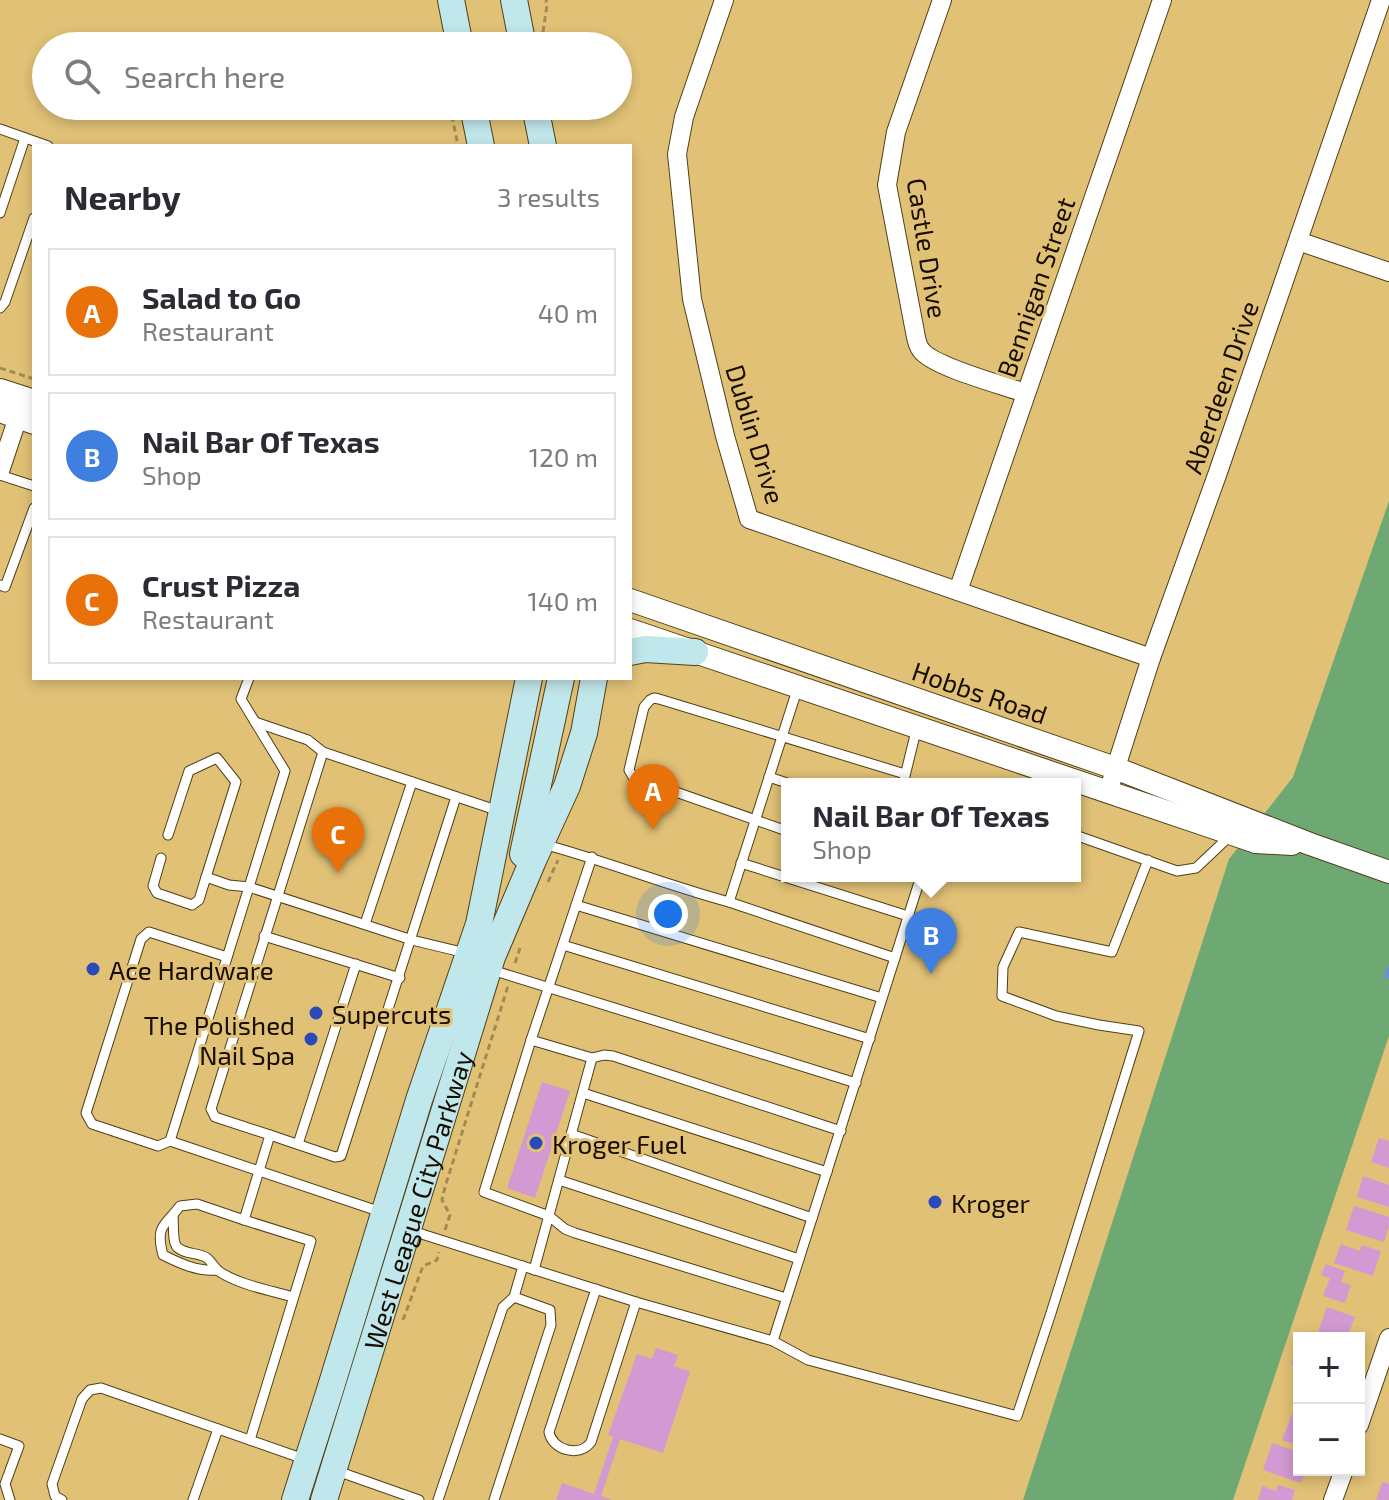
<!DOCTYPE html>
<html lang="en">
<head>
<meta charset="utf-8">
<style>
	:root { --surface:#fff; --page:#f2f2f3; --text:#2b2b33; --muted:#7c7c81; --line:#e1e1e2; --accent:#2a4aba }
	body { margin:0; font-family:"Exo 2",sans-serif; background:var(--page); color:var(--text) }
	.controls { position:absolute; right:24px; bottom:24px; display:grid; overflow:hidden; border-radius:0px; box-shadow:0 4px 12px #0003 }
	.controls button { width:72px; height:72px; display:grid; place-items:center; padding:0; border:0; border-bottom:2px solid var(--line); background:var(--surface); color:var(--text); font:40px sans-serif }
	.you { position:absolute; left:668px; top:914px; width:28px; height:28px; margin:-20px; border:6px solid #fff; border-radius:50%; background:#1a73e8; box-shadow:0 0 0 12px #1a73e833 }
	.badge { display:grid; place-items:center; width:52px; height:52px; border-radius:50%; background:var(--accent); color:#fff; font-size:26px; font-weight:700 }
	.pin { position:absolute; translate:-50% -66px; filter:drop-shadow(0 2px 4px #0008) }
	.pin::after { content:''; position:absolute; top:42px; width:28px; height:24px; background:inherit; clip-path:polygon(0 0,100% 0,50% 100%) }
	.popup { position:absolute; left:781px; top:778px; width:300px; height:104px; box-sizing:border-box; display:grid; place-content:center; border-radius:0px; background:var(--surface); filter:drop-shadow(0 2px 6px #0005); font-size:26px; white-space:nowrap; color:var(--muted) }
	.popup b { font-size:30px; color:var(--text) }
	.popup::after { content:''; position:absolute; left:50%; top:100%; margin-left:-16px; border:16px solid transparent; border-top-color:var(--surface) }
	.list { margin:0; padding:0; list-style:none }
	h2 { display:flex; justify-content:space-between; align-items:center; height:104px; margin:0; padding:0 32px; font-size:34px }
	h2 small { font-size:26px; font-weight:400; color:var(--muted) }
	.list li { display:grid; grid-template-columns:52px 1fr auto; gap:24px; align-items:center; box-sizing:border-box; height:128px; margin:0 16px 16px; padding:0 16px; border:2px solid var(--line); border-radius:0px }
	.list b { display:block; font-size:30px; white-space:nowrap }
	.list p { margin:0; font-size:26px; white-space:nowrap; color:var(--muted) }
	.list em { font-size:26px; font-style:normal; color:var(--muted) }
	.icon { flex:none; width:44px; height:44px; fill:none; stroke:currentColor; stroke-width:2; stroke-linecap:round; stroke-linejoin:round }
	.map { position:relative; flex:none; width:1389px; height:1500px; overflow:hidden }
	.search { position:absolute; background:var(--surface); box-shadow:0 4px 12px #0003; left:32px; top:32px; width:600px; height:88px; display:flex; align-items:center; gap:20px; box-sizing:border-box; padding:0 28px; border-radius:44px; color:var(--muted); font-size:30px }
	.panel { position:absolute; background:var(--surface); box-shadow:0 4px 12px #0003; left:32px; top:144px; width:600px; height:536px; border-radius:0px }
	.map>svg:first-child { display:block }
	.green { fill:#6ea974 }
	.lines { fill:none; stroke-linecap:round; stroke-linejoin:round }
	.stream { stroke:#6b8de5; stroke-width:5 }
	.building { fill:#d299d2 }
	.service-casing { stroke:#504018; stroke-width:11 }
	.minor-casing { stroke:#504018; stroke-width:20 }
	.tertiary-casing { stroke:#504018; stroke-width:24 }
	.secondary-casing { stroke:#504018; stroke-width:28 }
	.path { stroke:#a38a52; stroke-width:3; stroke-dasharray:6 4; stroke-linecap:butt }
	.service { stroke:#fff; stroke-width:9 }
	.minor { stroke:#fff; stroke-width:18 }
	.tertiary { stroke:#fff; stroke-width:22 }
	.secondary { stroke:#c0e7eb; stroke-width:26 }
	.poi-dot { fill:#2a4aba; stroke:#e1c176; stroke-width:3 }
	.labels { text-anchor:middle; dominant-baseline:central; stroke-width:6; stroke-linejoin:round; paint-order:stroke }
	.street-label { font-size:26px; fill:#170d00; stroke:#e1c176 }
	.poi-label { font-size:26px; fill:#170d00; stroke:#e1c176; text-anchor:start }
</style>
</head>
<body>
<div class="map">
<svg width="1389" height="1500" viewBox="0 0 1389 1500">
	<rect width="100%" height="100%" fill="#e1c176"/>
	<path class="green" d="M 1389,501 L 1389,1036 L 1233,1500 L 1023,1500 L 1229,859 L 1293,777 Z"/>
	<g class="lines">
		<path class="stream" d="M 1387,976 L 1389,969"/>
	</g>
	<g class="building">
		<path d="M 542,1082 L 570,1091 L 535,1198 L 507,1188 Z"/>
		<path d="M 1379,1138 L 1389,1141 L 1389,1168 L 1371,1162 Z"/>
		<path d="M 1363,1176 L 1389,1185 L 1389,1207 L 1357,1197 Z"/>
		<path d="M 1354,1206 L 1389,1217 L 1389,1227 L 1384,1242 L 1346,1230 Z"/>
		<path d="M 1341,1244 L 1360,1251 L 1362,1245 L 1381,1251 L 1373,1276 L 1334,1263 Z"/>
		<path d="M 1326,1264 L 1345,1271 L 1341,1282 L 1351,1285 L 1345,1303 L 1323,1296 L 1330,1278 L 1321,1275 Z"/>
		<path d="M 1327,1307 L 1355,1317 L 1347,1338 L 1324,1338 L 1317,1335 Z"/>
		<path d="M 1299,1344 L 1299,1367 L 1291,1364 Z"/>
		<path d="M 656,1348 L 678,1355 L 674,1366 L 690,1372 L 663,1453 L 620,1439 L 601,1496 L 612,1500 L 556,1500 L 562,1483 L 594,1494 L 613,1437 L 608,1435 L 637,1354 L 652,1359 Z"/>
		<path d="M 1292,1414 L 1299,1417 L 1299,1446 L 1282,1440 Z"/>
		<path d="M 1272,1443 L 1299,1452 L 1299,1470 L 1306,1470 L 1301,1483 L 1263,1470 Z"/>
		<path d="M 1382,1482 L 1389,1484 L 1389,1500 L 1376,1500 Z"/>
		<path d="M 1278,1485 L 1295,1490 L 1292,1500 L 1258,1500 L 1262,1486 L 1276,1491 Z"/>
	</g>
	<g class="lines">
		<g class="service-casing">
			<g id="service">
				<path d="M 0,129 L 48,146"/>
				<path d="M 0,213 L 25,138"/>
				<path d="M 0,308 L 5,302 L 34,218"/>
				<path d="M 0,475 L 34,486"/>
				<path d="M 0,585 L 5,587 L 34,508"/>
				<path d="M 249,678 L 241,699 L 285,771 L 170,1141 L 381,1212"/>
				<path d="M 255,722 L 308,740 L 323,752 L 499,811"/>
				<path d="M 769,777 L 790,784"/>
				<path d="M 906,784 L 904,780 L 917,727"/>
				<path d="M 787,831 L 633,777 L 629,770 L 644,707 L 650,700 L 654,698 L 659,699 L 905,774"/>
				<path d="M 168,835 L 189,771 L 217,758 L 236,782 L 206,877"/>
				<path d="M 1075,835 L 1177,871 L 1196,868 L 1232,834"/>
				<path d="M 543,844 C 606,861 666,885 729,902 L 798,687"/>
				<path d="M 161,858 L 153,886 L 157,893 L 192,905 L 199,900 L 206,877 L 229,885 L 249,887 L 412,940 L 466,953"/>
				<path d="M 741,863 L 908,916"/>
				<path d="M 729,902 L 895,958"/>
				<path d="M 576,905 L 882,998"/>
				<path d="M 365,924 L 412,782"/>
				<path d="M 264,936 L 400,978"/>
				<path d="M 563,945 L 870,1039"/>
				<path d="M 492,970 L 856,1083"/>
				<path d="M 531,1040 L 484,1192 L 549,1216 L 565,1229 L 575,1233 L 786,1298"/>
				<path d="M 592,1058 L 604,1055 L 613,1056 L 841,1131"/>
				<path d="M 583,1093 L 827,1172"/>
				<path d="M 571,1134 L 812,1218"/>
				<path d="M 270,1135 L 335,1157 L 341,1156 L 456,797"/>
				<path d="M 170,1141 L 158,1146 L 92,1124 L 86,1113 L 141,939 L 149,932 L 227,957"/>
				<path d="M 298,1144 L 356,964"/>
				<path d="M 559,1180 L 799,1259"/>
				<path d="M 173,1216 C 174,1224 172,1241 177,1247 C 185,1255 198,1252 207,1258 C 212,1262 214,1268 220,1272 C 240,1285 269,1290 293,1297"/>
				<path d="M 409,1230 L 636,1302 L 773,1341 L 921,876"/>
				<path d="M 217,1270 C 198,1272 179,1263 163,1255 C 155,1225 165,1226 180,1206 L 197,1204 L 244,1220"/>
				<path d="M 534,1270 L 592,1058 L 531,1040 L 592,857"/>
				<path d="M 596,1289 L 549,1432 C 552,1450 580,1458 591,1442 L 636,1302"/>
				<path d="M 514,1297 L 523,1266"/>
				<path d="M 773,1341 L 808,1360 L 1017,1416 L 1051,1313 L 1139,1031 L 1099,1025 L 1056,1016 L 1002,996 L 1003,967 L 1019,932 L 1112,952 L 1148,860"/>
				<path d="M 0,1439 L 19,1446 L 5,1484 L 10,1500"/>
				<path d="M 250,1440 L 311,1241 L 244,1220 L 270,1135 L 215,1117 L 211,1109 L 323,752"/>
				<path d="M 337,1471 L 419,1500"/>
				<path d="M 62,1500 L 55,1496 L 52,1484 L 82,1399 L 90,1390 L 101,1388 L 304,1459"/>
				<path d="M 193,1500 L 218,1429"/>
				<path d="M 438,1500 L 503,1307 L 514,1297 L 550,1310 L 551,1325 L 494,1500"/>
			</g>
		</g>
		<g class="minor-casing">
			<g id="minor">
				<path d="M 724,0 L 684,117 L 677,154 L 692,299 L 725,436 L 749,519 L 1151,658"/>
				<path d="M 942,0 L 896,132 L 887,185 L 915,332 C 916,338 917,345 921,350 C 933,367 1003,385 1025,393"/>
				<path d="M 1298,241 L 1389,272"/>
				<path d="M 0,471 L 22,405"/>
				<path d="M 958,591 L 1162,0"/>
				<path d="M 1108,792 L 1151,658 L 1217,475 L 1381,0"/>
				<path d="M 1359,1425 L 1389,1338"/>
				<path d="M 1333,1500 L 1344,1470"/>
			</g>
		</g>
		<g class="tertiary-casing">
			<g id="tertiary">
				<path d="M 0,390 L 34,401"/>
				<path d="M 0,411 L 34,423"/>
				<path d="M 630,600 L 1115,768 L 1310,844 L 1389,872"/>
				<path d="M 630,630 L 1256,842 L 1292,844"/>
			</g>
		</g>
		<g class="secondary-casing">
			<g id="secondary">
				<path d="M 451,0 L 460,46"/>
				<path d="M 514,0 L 523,46"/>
				<path d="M 473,106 L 481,146"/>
				<path d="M 535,106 L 543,146"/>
				<path d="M 630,652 L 645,649 L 695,652"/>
				<path d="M 523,854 L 561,678"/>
				<path d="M 295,1500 L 330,1390 L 419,1100 L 479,924 L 529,678"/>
				<path id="s1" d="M 324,1500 L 492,957 L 534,858 L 567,786 L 584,733 L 594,678"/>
			</g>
		</g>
		<g class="path">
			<path d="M 543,32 L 547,5 L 546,0"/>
			<path d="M 450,106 L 458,146"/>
			<path d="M 0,368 L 34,379"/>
			<path d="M 548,882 L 558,860"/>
			<path d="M 515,963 L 520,948"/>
			<path d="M 445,1230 L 450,1215 L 442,1200 L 445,1187 L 508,986"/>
			<path d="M 403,1320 L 423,1266 L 437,1260 L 439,1252"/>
		</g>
		<use href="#service" class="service"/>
		<use href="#minor" class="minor"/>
		<use href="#tertiary" class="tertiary"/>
		<use href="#secondary" class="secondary"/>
	</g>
	<g class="poi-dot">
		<circle cx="93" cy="969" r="8"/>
		<circle cx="316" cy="1013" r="8"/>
		<circle cx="311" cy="1039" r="8"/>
		<circle cx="536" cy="1143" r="8"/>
		<circle cx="935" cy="1202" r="8"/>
	</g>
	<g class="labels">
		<g class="street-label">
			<text transform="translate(928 248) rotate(81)">Castle Drive</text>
			<text transform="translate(1035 287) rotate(-71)">Bennigan Street</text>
			<text transform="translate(1220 387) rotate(-71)">Aberdeen Drive</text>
			<text transform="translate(756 434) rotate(73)">Dublin Drive</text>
			<text transform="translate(980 692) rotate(19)">Hobbs Road</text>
			<text stroke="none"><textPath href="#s1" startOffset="314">West League City Parkway</textPath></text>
		</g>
		<g class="poi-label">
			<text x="109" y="969">Ace Hardware</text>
			<text x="332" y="1013">Supercuts</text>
			<text x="295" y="1024" text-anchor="end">The Polished<tspan x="295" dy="30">Nail Spa</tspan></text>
			<text x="552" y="1143">Kroger Fuel</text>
			<text x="951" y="1202">Kroger</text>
		</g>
	</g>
</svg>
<div class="controls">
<button>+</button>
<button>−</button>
</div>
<div class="you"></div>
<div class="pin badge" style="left:653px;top:830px;background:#e8710a">A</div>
<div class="pin badge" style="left:931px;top:974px;background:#3f7fe0">B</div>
<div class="popup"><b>Nail Bar Of Texas</b>Shop</div>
<div class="pin badge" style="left:338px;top:873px;background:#e8710a">C</div>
<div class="search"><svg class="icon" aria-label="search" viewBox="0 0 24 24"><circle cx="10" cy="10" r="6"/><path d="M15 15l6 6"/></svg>Search here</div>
<section class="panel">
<h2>Nearby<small>3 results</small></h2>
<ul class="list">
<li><span class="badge" style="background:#e8710a">A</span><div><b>Salad to Go</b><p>Restaurant</p></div><em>40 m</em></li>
<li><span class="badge" style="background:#3f7fe0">B</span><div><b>Nail Bar Of Texas</b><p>Shop</p></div><em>120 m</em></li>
<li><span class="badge" style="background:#e8710a">C</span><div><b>Crust Pizza</b><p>Restaurant</p></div><em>140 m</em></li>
</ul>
</section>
</div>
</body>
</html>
